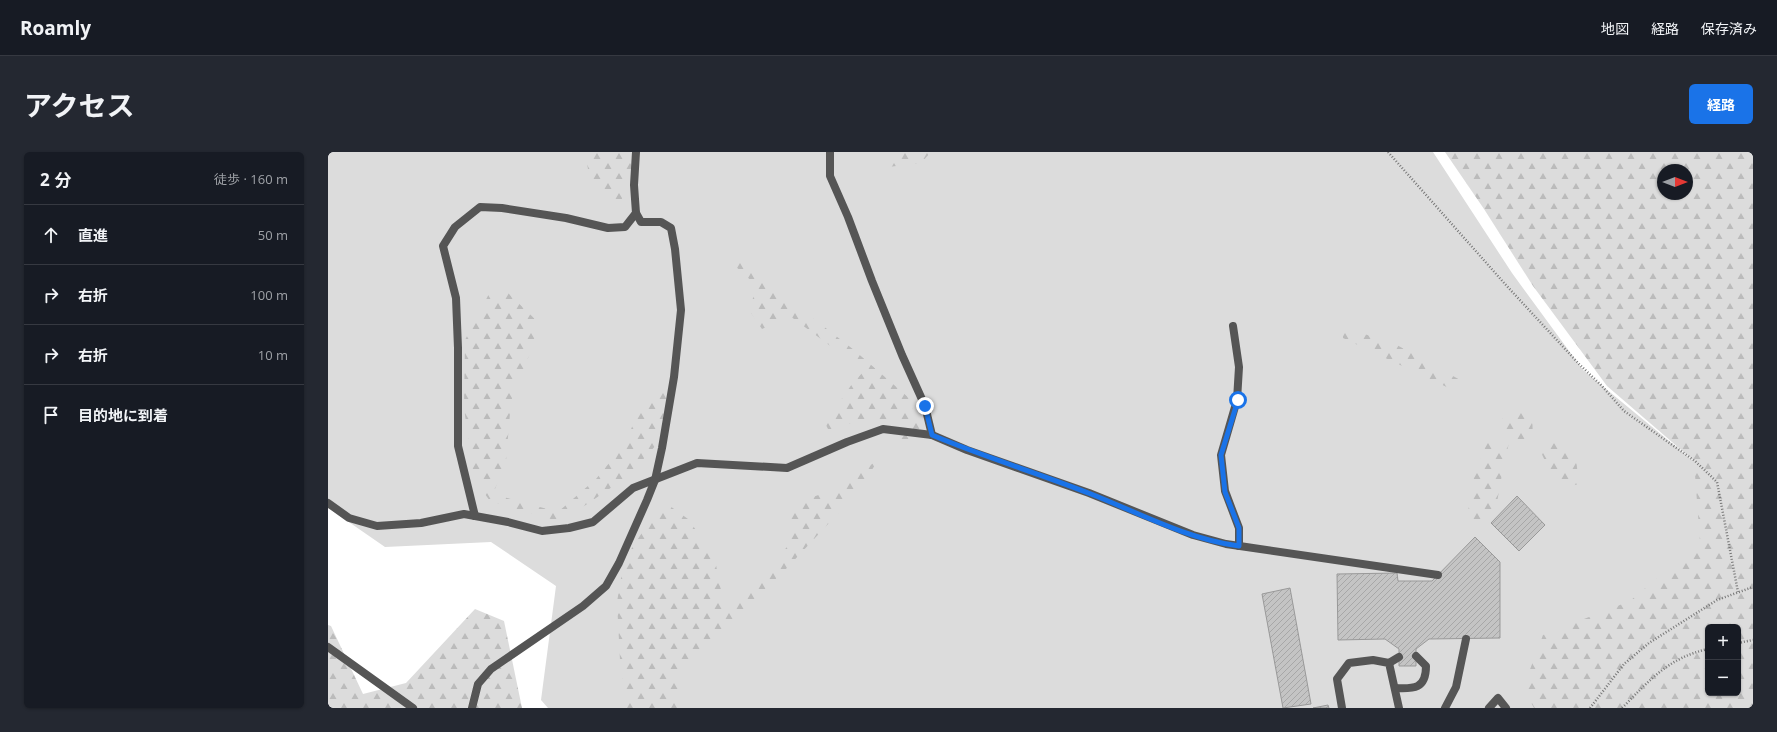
<!DOCTYPE html>
<html lang="ja">
<head>
<meta charset="utf-8">
<style>
	:root { --surface:#171b24; --page:#242831; --text:#f1f3f6; --muted:#9ea1a6; --line:#363941; --accent:#1a73e8 }
	body { margin:0; font-family:"Open Sans","Noto Sans JP",sans-serif; background:var(--page); color:var(--text) }
	.controls { position:absolute; right:12px; bottom:12px; display:grid; overflow:hidden; border-radius:6px; box-shadow:0 1px 3px #0004 }
	.controls button { width:36px; height:36px; display:grid; place-items:center; padding:0; border:0; border-bottom:1px solid var(--line); background:var(--surface); color:var(--text); font:20px sans-serif }
	.compass { position:absolute; left:1329px; top:12px; width:36px; height:36px; border-radius:50%; background:var(--surface); box-shadow:0 1px 3px #0004; rotate:90deg }
	.stop { position:absolute; width:12px; height:12px; margin:-9px; border:3px solid #1a73e8; border-radius:50%; background:#fff }
	.stop.end { background:#1a73e8; border-color:#fff; box-shadow:0 1px 4px #0008 }
	.list { margin:0; padding:0; list-style:none }
	h2 { display:flex; justify-content:space-between; align-items:center; height:52px; margin:0; padding:0 16px; font-size:17px }
	h2 small { font-size:13px; font-weight:400; color:var(--muted) }
	.list li { display:grid; grid-template-columns:26px 1fr auto; gap:12px; align-items:center; box-sizing:border-box; height:60px; padding:0 16px; border-top:1px solid var(--line) }
	.list b { display:block; font-size:15px; white-space:nowrap }
	.list em { font-size:13px; font-style:normal; color:var(--muted) }
	.icon { flex:none; width:22px; height:22px; fill:none; stroke:currentColor; stroke-width:2; stroke-linecap:round; stroke-linejoin:round }
	.map { position:relative; flex:none; width:1425px; height:556px; overflow:hidden; border-radius:6px }
	header { display:flex; align-items:center; gap:24px; box-sizing:border-box; height:56px; padding:0 20px; background:var(--surface); border-bottom:1px solid var(--line) }
	header strong { font-size:19px }
	nav { display:flex; gap:22px; margin-inline-start:auto; font-size:14px }
	.intro { display:flex; align-items:center; justify-content:space-between; box-sizing:border-box; height:96px; padding:0 24px }
	h1 { margin:0; font-size:28px }
	.button { padding:10px 18px; border-radius:6px; background:var(--accent); color:#fff; font-size:14px; font-weight:700 }
	main { display:flex; gap:24px; padding:0 24px }
	aside { flex:1; background:var(--surface); border-radius:6px; box-shadow:0 1px 3px #0004 }
	.map>svg:first-child { display:block }
	.grass { fill:#dcdcdc }
	.forest { fill:url(#forest-firs); fill-rule:evenodd }
	.building { fill:url(#building-hatch); stroke:#999 }
	.lines { fill:none; stroke-linecap:round; stroke-linejoin:round }
	.path { stroke:#777; stroke-width:2.5; stroke-dasharray:1 2; stroke-linecap:butt }
	.service { stroke:#555; stroke-width:8 }
	.route { stroke:#1a73e8; stroke-width:5 }
</style>
</head>
<body>
<header>
<strong>Roamly</strong>
<nav><a>地図</a><a>経路</a><a>保存済み</a></nav>
</header>
<div class="intro"><h1>アクセス</h1><a class="button">経路</a></div>
<main>
<aside>
<h2>2 分<small>徒歩 · 160 m</small></h2>
<ul class="list">
<li><svg class="icon" aria-label="ahead" viewBox="0 0 24 24"><path d="M12 20V5M6 11l6-6 6 6"/></svg><div><b>直進</b></div><em>50 m</em></li>
<li><svg class="icon" aria-label="right" viewBox="0 0 24 24"><path d="M7 20v-9h11M14 6l5 5-5 5"/></svg><div><b>右折</b></div><em>100 m</em></li>
<li><svg class="icon" aria-label="right" viewBox="0 0 24 24"><path d="M7 20v-9h11M14 6l5 5-5 5"/></svg><div><b>右折</b></div><em>10 m</em></li>
<li><svg class="icon" aria-label="arrive" viewBox="0 0 24 24"><path d="M6 21V4h12l-3 4 3 4H6"/></svg><div><b>目的地に到着</b></div></li>
</ul>
</aside>
<div class="map">
<svg width="1425" height="556" viewBox="0 0 1425 556">
	<defs>
		<pattern id="forest-firs" width="22" height="20" patternUnits="userSpaceOnUse"><rect width="22" height="20" fill="#dcdcdc"/><path d="M5 1l3.5 6h-7zM16 11l3.5 6h-7z" fill="#bbb"/></pattern>
		<pattern id="building-hatch" width="6" height="6" patternUnits="userSpaceOnUse"><rect width="6" height="6" fill="#c4c4c4"/><path d="M-1 1l2-2M0 6l6-6M5 7l2-2" fill="none" stroke="#a7a7a7"/></pattern>
	</defs>
	<rect width="100%" height="100%" fill="#fff"/>
	<path class="grass" d="M 0,0 L 1105,0 L 1184,121 L 1255,218 L 1380,321 L 1390,403 L 1225,556 L 220,556 L 213,548 L 228,434 L 163,390 L 57,395 L 2,357 L 0,350 Z"/>
	<g class="forest">
		<path d="M 257,0 L 308,0 L 292,53 L 261,23 Z"/>
		<path d="M 559,0 L 603,0 L 593,11 L 560,15 Z"/>
		<path d="M 1117,0 L 1425,0 L 1425,556 L 1206,556 L 1195,536 L 1215,483 L 1302,449 L 1372,390 L 1366,309 L 1279,234 L 1205,134 L 1156,57 ZM 1335,18 L 1359,18 L 1359,42 L 1335,42 ZM 1380,475 L 1410,475 L 1410,541 L 1380,541 Z"/>
		<path d="M 409,104 L 454,142 L 526,198 L 581,246 L 595,284 L 567,292 L 579,281 L 564,268 L 525,270 L 502,281 L 497,271 L 524,232 L 536,219 L 462,164 L 434,177 L 421,158 L 429,134 L 406,113 Z"/>
		<path d="M 163,138 L 177,138 L 211,171 L 202,201 L 183,249 L 178,309 L 165,342 L 230,360 L 268,327 L 296,293 L 315,250 L 343,229 L 330,291 L 300,324 L 233,370 L 162,349 L 146,327 L 136,256 L 137,188 Z"/>
		<path d="M 1015,175 L 1067,192 L 1134,229 L 1125,238 L 1015,186 Z"/>
		<path d="M 1189,259 L 1204,266 L 1205,283 L 1190,290 L 1177,281 L 1171,272 L 1177,262 Z"/>
		<path d="M 1160,287 L 1173,287 L 1181,291 L 1176,311 L 1168,356 L 1149,375 L 1140,360 L 1145,328 Z"/>
		<path d="M 1226,291 L 1247,299 L 1251,332 L 1238,335 L 1224,324 L 1212,298 Z"/>
		<path d="M 550,308 L 531,339 L 457,418 L 353,517 L 349,556 L 298,556 L 292,508 L 289,450 L 296,408 L 335,349 L 360,367 L 386,403 L 397,458 L 434,425 L 463,390 L 460,354 L 507,337 Z"/>
		<path d="M 147,457 L 176,469 L 194,556 L 0,556 L 0,473 L 3,474 L 35,542 L 78,531 Z"/>
	</g>
	<g class="building">
		<path d="M 1189,344 L 1217,373 L 1191,399 L 1163,371 Z"/>
		<path d="M 1147,385 L 1172,410 L 1172,486 L 1101,487 L 1088,497 L 1088,514 L 1071,514 L 1071,497 L 1057,487 L 1010,488 L 1009,422 L 1069,421 L 1070,429 L 1104,429 Z"/>
		<path d="M 962,436 L 983,552 L 955,556 L 934,442 Z"/>
		<path d="M 1000,553 L 1001,556 L 985,556 Z"/>
	</g>
	<g class="lines">
		<g class="path">
			<path d="M 1060,0 L 1177,132 L 1251,212 L 1273,233 L 1296,259 L 1367,309 L 1389,330 L 1410,440"/>
			<path d="M 1410,491 L 1425,488"/>
			<path d="M 1262,556 L 1296,512 L 1321,491 L 1389,448 L 1425,435"/>
			<path d="M 1294,556 C 1322,528 1340,506 1380,497"/>
		</g>
		<g class="service">
			<path d="M 502,0 L 502,24 L 520,65 L 544,129 L 574,203 L 597,254 L 604,283"/>
			<path d="M 905,174 L 911,215 L 909,248 L 893,303 L 897,339 L 911,376 L 911,394"/>
			<path d="M 0,351 L 21,366 L 49,374 L 93,371 L 136,362 L 180,370 L 214,379 L 241,376 L 265,370 L 305,336 L 369,311 L 459,316 L 519,290 L 555,277 L 604,283 L 639,298 L 761,341 L 865,383 L 898,392 L 1110,423"/>
			<path d="M 147,364 L 130,294 L 130,196 L 128,146 L 115,94 L 127,75 L 152,55 L 174,56 L 238,66 L 280,76 L 297,75 L 308,61 L 306,33 L 308,0"/>
			<path d="M 0,495 L 85,556"/>
			<path d="M 1061,511 L 1071,505"/>
			<path d="M 1067,536 C 1086,537 1098,537 1098,514 L 1088,504"/>
			<path d="M 144,556 L 150,532 L 163,517 L 255,454 L 278,434 L 291,411 L 319,348 L 327,328 L 334,296 L 346,225 L 353,158 L 347,97 L 343,76 L 333,70 L 313,70 L 308,61"/>
			<path d="M 1014,556 L 1009,527 L 1021,511 L 1045,508 L 1061,511 L 1071,556"/>
			<path d="M 1117,556 L 1128,535 L 1138,487"/>
			<path d="M 1161,556 L 1170,546 L 1178,556"/>
		</g>
	</g>
	<g class="lines">
		<path class="route" d="M 597,254 L 604,283 C 656,305 710,321 763,342 C 811,361 859,387 911,394 L 911,376 L 897,340 L 893,303 L 910,248"/>
	</g>
</svg>
<div class="controls">
<button>+</button>
<button>−</button>
</div>
<svg class="compass" viewBox="-18 -18 36 36"><path d="M0-13l5 13h-10z" fill="#e53935"/><path d="M0 13l5-13h-10z" fill="#9ea1a6"/></svg>
<div class="stop" style="left:910px;top:248px"></div>
<div class="stop end" style="left:597px;top:254px"></div>
</div>
</main>
</body>
</html>
